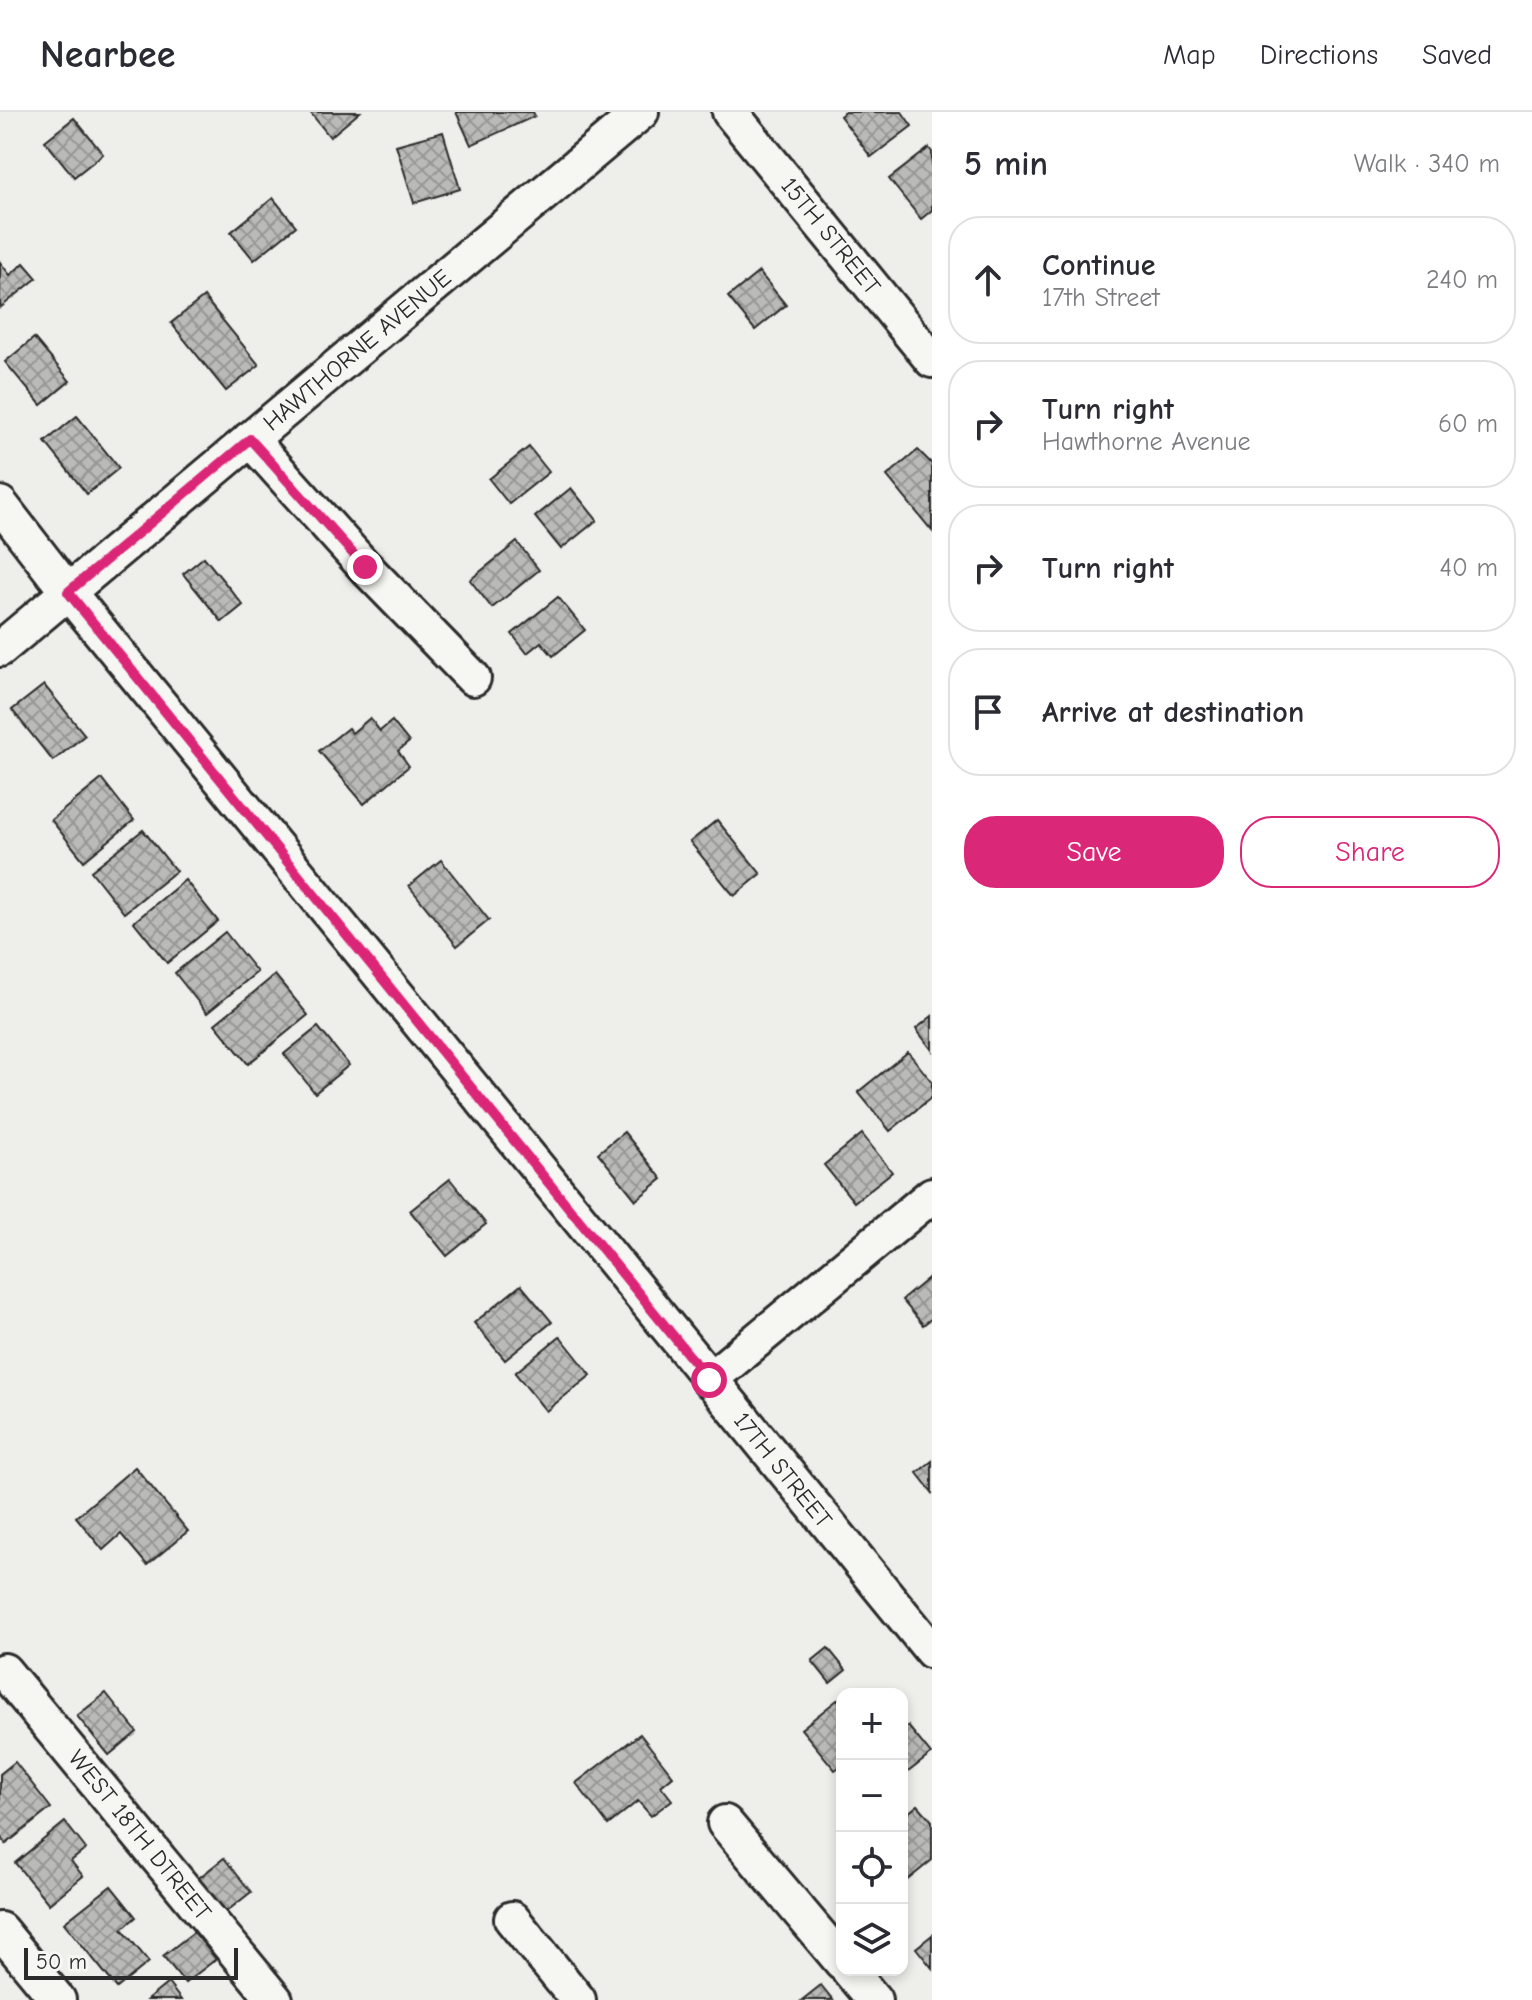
<!DOCTYPE html>
<html lang="en">
<head>
<meta charset="utf-8">
<style>
	:root { --surface:#fff; --page:#f7f7f7; --text:#2b2b33; --muted:#7c7c81; --line:#e1e1e2; --accent:#db2777 }
	body { margin:0; font-family:"Comic Neue",sans-serif; background:var(--page); color:var(--text) }
	.controls { position:absolute; right:24px; bottom:24px; display:grid; overflow:hidden; border-radius:16px; box-shadow:0 4px 12px #0003 }
	.controls button { width:72px; height:72px; display:grid; place-items:center; padding:0; border:0; border-bottom:2px solid var(--line); background:var(--surface); color:var(--text); font:40px sans-serif }
	.scale { position:absolute; left:24px; bottom:20px; width:214px; box-sizing:border-box; padding-left:8px; border:4px solid #2b2b2b; border-top:0; font-size:22px; line-height:28px; white-space:nowrap; color:#2b2b2b; -webkit-text-stroke:6px #f6f6f2; paint-order:stroke }
	.stop { position:absolute; width:24px; height:24px; margin:-18px; border:6px solid #db2777; border-radius:50%; background:#fff }
	.stop.end { background:#db2777; border-color:#fff; box-shadow:0 2px 8px #0008 }
	.list { margin:0; padding:0; list-style:none }
	h2 { display:flex; justify-content:space-between; align-items:center; height:104px; margin:0; padding:0 32px; font-size:34px }
	h2 small { font-size:26px; font-weight:400; color:var(--muted) }
	.list li { display:grid; grid-template-columns:52px 1fr auto; gap:24px; align-items:center; box-sizing:border-box; height:128px; margin:0 16px 16px; padding:0 16px; border:2px solid var(--line); border-radius:32px }
	.list b { display:block; font-size:30px; white-space:nowrap }
	.list p { margin:0; font-size:26px; white-space:nowrap; color:var(--muted) }
	.list em { font-size:26px; font-style:normal; color:var(--muted) }
	.actions { display:flex; gap:16px; padding:24px 32px }
	.actions a { flex:1; padding:18px 0; border:2px solid var(--accent); border-radius:32px; text-align:center; font-size:28px; color:var(--accent) }
	.actions .main { background:var(--accent); color:#fff }
	.icon { flex:none; width:44px; height:44px; fill:none; stroke:currentColor; stroke-width:2; stroke-linecap:round; stroke-linejoin:round }
	.map { position:relative; flex:none; width:932px; height:1888px; overflow:hidden }
	header { display:flex; align-items:center; gap:48px; box-sizing:border-box; height:112px; padding:0 40px; background:var(--surface); border-bottom:2px solid var(--line) }
	header strong { font-size:38px }
	nav { display:flex; gap:44px; margin-inline-start:auto; font-size:28px }
	main { display:flex }
	aside { flex:1; background:var(--surface) }
	.map>svg:first-child { display:block }
	.building { fill:url(#building-cross-hatch); stroke:#2b2b2b; stroke-width:2 }
	.lines { fill:none; stroke-linecap:round; stroke-linejoin:round }
	.minor-casing { stroke:#2b2b2b; stroke-width:40 }
	.minor { stroke:#f6f6f2; stroke-width:34 }
	.route { stroke:#db2777; stroke-width:10 }
	.labels { text-anchor:middle; dominant-baseline:central; stroke-width:7; stroke-linejoin:round; paint-order:stroke }
	.street-label { font-size:24px; fill:#2b2b2b; stroke:#f6f6f2 }
</style>
</head>
<body>
<header>
<strong>Nearbee</strong>
<nav><a>Map</a><a>Directions</a><a>Saved</a></nav>
</header>
<main>
<div class="map">
<svg width="932" height="1888" viewBox="0 0 932 1888">
	<defs>
		<pattern id="building-cross-hatch" width="8" height="8" patternUnits="userSpaceOnUse" patternTransform="scale(2)"><rect width="8" height="8" fill="#babab7"/><path d="M0 0l8 8M0 8l8-8" fill="none" stroke="#979795"/></pattern>
	</defs>
	<rect width="100%" height="100%" fill="#eeeeea"/>
	<filter id="ink" filterUnits="userSpaceOnUse"><feTurbulence type="fractalNoise" baseFrequency=".0125" numOctaves="2"/><feDisplacementMap in="SourceGraphic" scale="16" xChannelSelector="R" yChannelSelector="G"/><feConvolveMatrix kernelMatrix="1 2 1 2 8 2 1 2 1" color-interpolation-filters="sRGB"/></filter>
	<g filter="url(#ink)">
		<g class="building">
			<path d="M 310,0 L 360,0 L 330,25 Z"/>
			<path d="M 456,0 L 533,0 L 535,4 L 471,33 Z"/>
			<path d="M 845,0 L 902,0 L 912,14 L 871,45 L 840,4 Z"/>
			<path d="M 74,6 L 103,42 L 74,65 L 45,29 Z"/>
			<path d="M 443,20 L 460,77 L 414,91 L 396,33 Z"/>
			<path d="M 929,36 L 932,40 L 932,98 L 921,107 L 889,67 Z"/>
			<path d="M 273,86 L 296,114 L 254,148 L 231,120 Z"/>
			<path d="M 0,150 L 10,163 L 24,151 L 37,166 L 0,196 Z"/>
			<path d="M 759,160 L 786,193 L 755,218 L 728,185 Z"/>
			<path d="M 204,185 L 259,253 L 226,279 L 171,211 Z"/>
			<path d="M 34,226 L 70,269 L 41,293 L 5,250 Z"/>
			<path d="M 77,304 L 119,356 L 87,382 L 45,330 Z"/>
			<path d="M 529,335 L 549,360 L 509,392 L 489,367 Z"/>
			<path d="M 918,338 L 932,352 L 932,419 L 887,364 Z"/>
			<path d="M 571,376 L 597,408 L 561,437 L 535,405 Z"/>
			<path d="M 517,430 L 539,458 L 492,496 L 470,468 Z"/>
			<path d="M 204,445 L 243,493 L 222,510 L 183,462 Z"/>
			<path d="M 558,485 L 585,518 L 553,544 L 541,530 L 527,541 L 512,522 Z"/>
			<path d="M 44,573 L 85,623 L 53,649 L 12,598 Z"/>
			<path d="M 370,606 L 380,619 L 392,609 L 409,630 L 398,639 L 409,654 L 364,692 L 319,639 L 348,616 L 352,621 Z"/>
			<path d="M 102,667 L 134,708 L 84,749 L 51,708 Z"/>
			<path d="M 717,708 L 761,762 L 734,784 L 690,730 Z"/>
			<path d="M 143,718 L 176,759 L 124,801 L 91,759 Z"/>
			<path d="M 441,748 L 489,808 L 457,834 L 409,774 Z"/>
			<path d="M 185,768 L 218,809 L 167,851 L 134,810 Z"/>
			<path d="M 225,820 L 257,860 L 207,901 L 175,861 Z"/>
			<path d="M 275,863 L 308,903 L 248,952 L 215,912 Z"/>
			<path d="M 932,904 L 932,938 L 916,917 Z"/>
			<path d="M 318,915 L 349,953 L 315,981 L 284,942 Z"/>
			<path d="M 908,940 L 932,970 L 932,985 L 890,1019 L 858,980 Z"/>
			<path d="M 624,1020 L 662,1067 L 636,1088 L 598,1041 Z"/>
			<path d="M 862,1022 L 892,1060 L 854,1090 L 824,1053 Z"/>
			<path d="M 450,1067 L 486,1112 L 447,1144 L 410,1099 Z"/>
			<path d="M 932,1163 L 932,1206 L 923,1213 L 902,1188 Z"/>
			<path d="M 521,1173 L 552,1210 L 505,1248 L 474,1211 Z"/>
			<path d="M 560,1224 L 591,1263 L 546,1299 L 515,1261 Z"/>
			<path d="M 932,1349 L 932,1380 L 917,1361 Z"/>
			<path d="M 135,1355 L 188,1419 L 147,1453 L 121,1422 L 103,1438 L 76,1405 Z"/>
			<path d="M 828,1536 L 846,1558 L 830,1571 L 812,1549 Z"/>
			<path d="M 106,1581 L 137,1620 L 109,1643 L 77,1604 Z"/>
			<path d="M 842,1584 L 842,1653 L 835,1658 L 801,1617 Z"/>
			<path d="M 908,1614 L 931,1642 L 903,1664 L 902,1619 Z"/>
			<path d="M 640,1622 L 673,1664 L 661,1674 L 672,1688 L 651,1704 L 638,1689 L 608,1713 L 576,1671 Z"/>
			<path d="M 15,1650 L 51,1696 L 6,1732 L 0,1724 L 0,1662 Z"/>
			<path d="M 918,1693 L 932,1709 L 932,1748 L 905,1770 L 902,1706 Z"/>
			<path d="M 65,1710 L 86,1737 L 71,1749 L 83,1764 L 49,1792 L 15,1751 Z"/>
			<path d="M 224,1746 L 251,1780 L 222,1803 L 195,1769 Z"/>
			<path d="M 111,1774 L 136,1805 L 122,1817 L 149,1850 L 117,1876 L 64,1811 Z"/>
			<path d="M 194,1820 L 216,1847 L 185,1871 L 163,1844 Z"/>
			<path d="M 932,1823 L 932,1856 L 916,1836 Z"/>
			<path d="M 168,1871 L 181,1888 L 147,1888 Z"/>
			<path d="M 821,1873 L 833,1888 L 802,1888 Z"/>
		</g>
		<g class="lines">
			<g class="minor-casing">
				<g id="minor">
					<path d="M 730,0 L 932,248"/>
					<path d="M 250,327 L 365,455 L 473,566"/>
					<path d="M 0,392 L 68,480 L 932,1539"/>
					<path d="M 0,537 L 641,0"/>
					<path d="M 709,1268 L 932,1083"/>
					<path d="M 4,1559 L 275,1888"/>
					<path d="M 725,1711 L 842,1850"/>
					<path d="M 512,1807 L 578,1888"/>
					<path d="M 0,1818 L 58,1888"/>
					<path d="M 849,1858 L 874,1888"/>
				</g>
			</g>
			<use href="#minor" class="minor"/>
		</g>
	</g>
	<g class="lines" filter="url(#ink)">
		<path class="route" d="M 365,455 L 250,327 L 68,480 L 709,1268"/>
	</g>
	<g class="labels">
		<g class="street-label">
			<text transform="translate(831 124) rotate(51)">15TH STREET</text>
			<text transform="translate(357 238) rotate(-40)">HAWTHORNE AVENUE</text>
			<text transform="translate(783 1358) rotate(51)">17TH STREET</text>
			<text transform="translate(140 1723) rotate(51)">WEST 18TH DTREET</text>
		</g>
	</g>
</svg>
<div class="controls">
<button>+</button>
<button>−</button>
<button><svg class="icon" aria-label="locate" viewBox="0 0 24 24"><circle cx="12" cy="12" r="6"/><path d="M12 2v4M12 18v4M2 12h4M18 12h4"/></svg></button>
<button><svg class="icon" aria-label="layers" viewBox="0 0 24 24"><path d="M12 4l9 5-9 5-9-5zM3 14l9 5 9-5"/></svg></button>
</div>
<div class="scale">50 m</div>
<div class="stop" style="left:709px;top:1268px"></div>
<div class="stop end" style="left:365px;top:455px"></div>
</div>
<aside>
<h2>5 min<small>Walk · 340 m</small></h2>
<ul class="list">
<li><svg class="icon" aria-label="ahead" viewBox="0 0 24 24"><path d="M12 20V5M6 11l6-6 6 6"/></svg><div><b>Continue</b><p>17th Street</p></div><em>240 m</em></li>
<li><svg class="icon" aria-label="right" viewBox="0 0 24 24"><path d="M7 20v-9h11M14 6l5 5-5 5"/></svg><div><b>Turn right</b><p>Hawthorne Avenue</p></div><em>60 m</em></li>
<li><svg class="icon" aria-label="right" viewBox="0 0 24 24"><path d="M7 20v-9h11M14 6l5 5-5 5"/></svg><div><b>Turn right</b></div><em>40 m</em></li>
<li><svg class="icon" aria-label="arrive" viewBox="0 0 24 24"><path d="M6 21V4h12l-3 4 3 4H6"/></svg><div><b>Arrive at destination</b></div></li>
</ul>
<div class="actions"><a class="main">Save</a><a>Share</a></div>
</aside>
</main>
</body>
</html>
